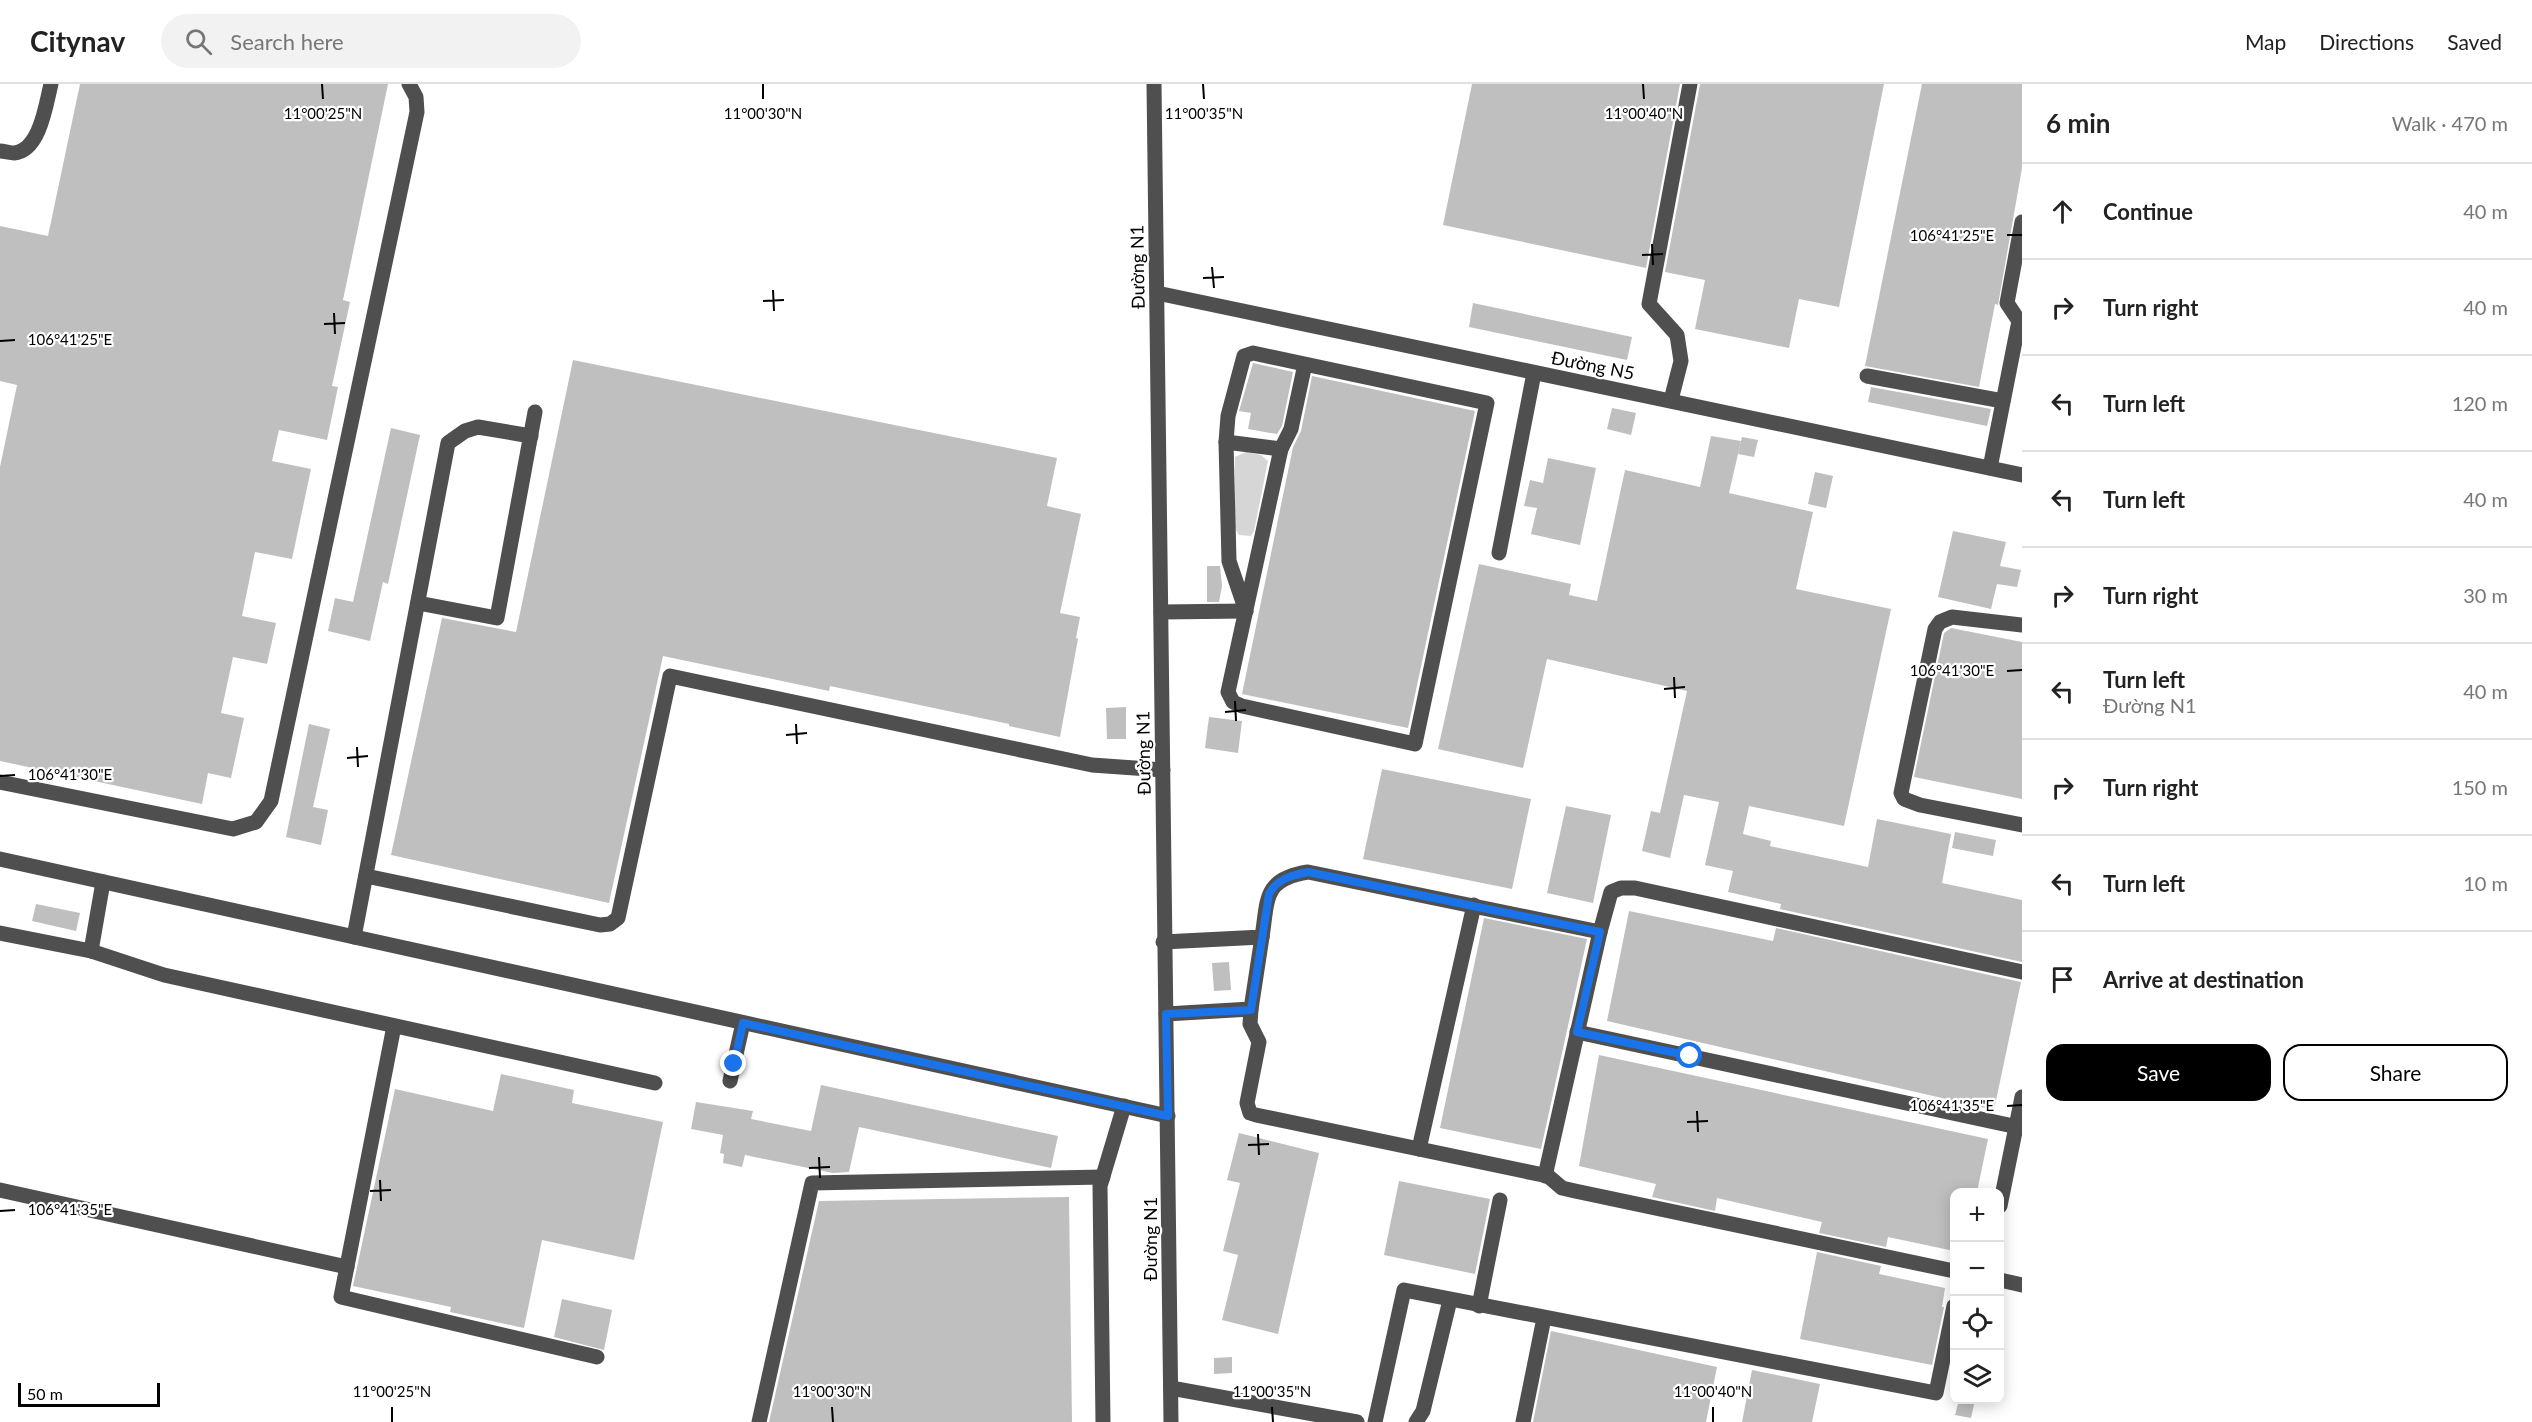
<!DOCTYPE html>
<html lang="en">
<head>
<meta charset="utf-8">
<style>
	:root { --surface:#fff; --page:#f2f2f2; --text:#222; --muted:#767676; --line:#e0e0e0; --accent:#000 }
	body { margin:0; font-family:Lato,sans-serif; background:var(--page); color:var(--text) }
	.controls { position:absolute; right:18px; bottom:18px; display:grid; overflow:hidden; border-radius:12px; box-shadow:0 3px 15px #0003 }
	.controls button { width:54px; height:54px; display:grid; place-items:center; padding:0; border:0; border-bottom:2px solid var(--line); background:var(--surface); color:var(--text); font:30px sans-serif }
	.scale { position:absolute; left:18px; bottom:15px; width:142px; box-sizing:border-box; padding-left:6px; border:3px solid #000; border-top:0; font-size:16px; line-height:21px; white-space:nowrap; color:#000; -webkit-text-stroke:4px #fff; paint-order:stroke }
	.stop { position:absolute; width:18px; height:18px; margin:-14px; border:4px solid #1a73e8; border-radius:50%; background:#fff }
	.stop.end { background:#1a73e8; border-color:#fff; box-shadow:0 2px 6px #0008 }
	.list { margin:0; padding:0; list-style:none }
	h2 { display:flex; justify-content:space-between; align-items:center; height:78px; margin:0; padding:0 24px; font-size:26px }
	h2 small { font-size:20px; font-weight:400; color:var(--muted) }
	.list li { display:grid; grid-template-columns:39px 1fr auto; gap:18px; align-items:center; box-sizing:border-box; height:96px; padding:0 24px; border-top:2px solid var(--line) }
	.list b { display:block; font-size:22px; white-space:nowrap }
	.list p { margin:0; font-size:20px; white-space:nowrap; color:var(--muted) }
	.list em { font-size:20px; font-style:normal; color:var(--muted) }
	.actions { display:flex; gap:12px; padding:18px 24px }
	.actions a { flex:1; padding:14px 0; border:2px solid var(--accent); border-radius:18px; text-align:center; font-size:21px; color:var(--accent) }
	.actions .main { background:var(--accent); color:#fff }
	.icon { flex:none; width:33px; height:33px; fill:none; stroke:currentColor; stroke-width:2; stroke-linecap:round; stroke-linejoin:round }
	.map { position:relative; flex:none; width:2022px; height:1338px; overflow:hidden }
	header { display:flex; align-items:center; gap:36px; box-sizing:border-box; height:84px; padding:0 30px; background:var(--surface); border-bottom:2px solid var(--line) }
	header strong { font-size:28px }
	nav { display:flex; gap:33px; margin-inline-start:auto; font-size:21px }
	.search { width:420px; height:54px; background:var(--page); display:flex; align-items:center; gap:15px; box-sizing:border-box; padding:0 21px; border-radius:33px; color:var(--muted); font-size:22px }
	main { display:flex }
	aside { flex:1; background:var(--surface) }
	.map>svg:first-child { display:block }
	.green { fill:#d6d6d6 }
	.building { fill:#bfbfbf }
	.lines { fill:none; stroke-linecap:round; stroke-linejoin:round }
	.minor { stroke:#4f4f4f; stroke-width:15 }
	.route { stroke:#1a73e8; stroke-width:8 }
	.ticks { fill:none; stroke:#000; stroke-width:2 }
	.labels { text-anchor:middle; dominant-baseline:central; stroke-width:4.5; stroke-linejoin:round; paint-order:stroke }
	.street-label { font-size:18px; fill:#000; stroke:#fff }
	.ticks-label { font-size:15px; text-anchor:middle; fill:#000; stroke:#fff; stroke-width:4.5; stroke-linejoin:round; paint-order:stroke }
</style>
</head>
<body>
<header>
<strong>Citynav</strong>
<div class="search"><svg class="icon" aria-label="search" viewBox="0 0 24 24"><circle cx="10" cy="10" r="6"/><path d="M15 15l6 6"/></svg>Search here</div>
<nav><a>Map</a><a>Directions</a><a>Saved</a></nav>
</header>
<main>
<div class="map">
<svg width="2022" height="1338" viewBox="0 0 2022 1338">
	<rect width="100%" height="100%" fill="#fff"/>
	<path class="green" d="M 1246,368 L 1261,371 L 1268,377 L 1254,447 L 1251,452 L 1239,451 L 1235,445 L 1235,373 Z"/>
	<g class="building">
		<path d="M 80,0 L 388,0 L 343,216 L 350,218 L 332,302 L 338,303 L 327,356 L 279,346 L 272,377 L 311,385 L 292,475 L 255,468 L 242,532 L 276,539 L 267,580 L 233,573 L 221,629 L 244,634 L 231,694 L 208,689 L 202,720 L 0,677 L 0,383 L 17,301 L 0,297 L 0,142 L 48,152 Z"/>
		<path d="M 1472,0 L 1680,0 L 1646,184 L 1443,141 Z"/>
		<path d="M 1700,0 L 1884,0 L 1839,223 L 1799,215 L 1789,264 L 1695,245 L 1705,196 L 1665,188 Z"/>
		<path d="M 1922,0 L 2022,0 L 2022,84 L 1998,221 L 1995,220 L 1979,303 L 1865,282 Z"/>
		<path d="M 1473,219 L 1632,253 L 1627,276 L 1469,243 Z"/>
		<path d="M 573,276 L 1057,374 L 1047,422 L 1081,430 L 1060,529 L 1080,533 L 1076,554 L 1078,555 L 1060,653 L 1009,642 L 1009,640 L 830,602 L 829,607 L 663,572 L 609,819 L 391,771 L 442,534 L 516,548 Z"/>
		<path d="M 1253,279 L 1293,288 L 1282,342 L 1277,350 L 1248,345 L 1251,329 L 1239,327 Z"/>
		<path d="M 1312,292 L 1475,327 L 1408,644 L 1242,610 L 1293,363 L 1301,347 Z"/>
		<path d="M 1871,303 L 1991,325 L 1987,342 L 1868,318 Z"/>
		<path d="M 1612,324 L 1636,329 L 1631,351 L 1607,345 Z"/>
		<path d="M 391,344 L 420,351 L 388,500 L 383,498 L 370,557 L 328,547 L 335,514 L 353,518 Z"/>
		<path d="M 1711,352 L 1741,357 L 1729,409 L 1813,428 L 1796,505 L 1891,525 L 1844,742 L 1749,722 L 1743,750 L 1771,757 L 1770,762 L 1868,783 L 1877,735 L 1951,750 L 1942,799 L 2022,816 L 2022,878 L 1780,825 L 1781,820 L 1728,808 L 1733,787 L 1705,781 L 1719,718 L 1684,711 L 1670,774 L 1642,767 L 1651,727 L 1660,729 L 1687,607 L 1547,575 L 1523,684 L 1438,665 L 1479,480 L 1571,500 L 1569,511 L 1597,517 L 1625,386 L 1700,403 Z"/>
		<path d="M 1742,353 L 1758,356 L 1754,373 L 1738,370 Z"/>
		<path d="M 1548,374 L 1596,384 L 1580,461 L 1531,450 L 1537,424 L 1524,422 L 1530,396 L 1543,399 Z"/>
		<path d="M 1815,388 L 1833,392 L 1826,424 L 1808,420 Z"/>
		<path d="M 1953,447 L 2006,458 L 2000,482 L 2021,486 L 2017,503 L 1997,500 L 1991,525 L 1938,513 Z"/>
		<path d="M 1207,482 L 1220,482 L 1222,502 L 1219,518 L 1207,518 Z"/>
		<path d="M 1951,544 L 2022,558 L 2022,715 L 1914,693 L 1944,549 Z"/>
		<path d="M 1126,623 L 1126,655 L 1107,655 L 1106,624 Z"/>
		<path d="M 1209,633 L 1242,637 L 1238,669 L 1205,664 Z"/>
		<path d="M 309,640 L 330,645 L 313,723 L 328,726 L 321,761 L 286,753 Z"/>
		<path d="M 1382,685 L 1531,715 L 1512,805 L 1363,775 Z"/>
		<path d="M 1566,722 L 1611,731 L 1593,819 L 1547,809 Z"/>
		<path d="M 1955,748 L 1996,756 L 1993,772 L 1952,764 Z"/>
		<path d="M 36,820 L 80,829 L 76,847 L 32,837 Z"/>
		<path d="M 1629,827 L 1773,857 L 1776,844 L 2021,898 L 1994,1026 L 1607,937 Z"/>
		<path d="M 1484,834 L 1587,855 L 1541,1065 L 1440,1044 Z"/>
		<path d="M 1229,878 L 1231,906 L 1214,907 L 1212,879 Z"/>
		<path d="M 1599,971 L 1988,1055 L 1977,1108 L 1954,1108 L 1954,1167 L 1888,1153 L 1886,1163 L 1819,1149 L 1822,1138 L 1717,1114 L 1715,1127 L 1652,1113 L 1656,1100 L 1579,1082 Z"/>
		<path d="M 501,990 L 574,1006 L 572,1019 L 663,1038 L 634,1176 L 542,1156 L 524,1244 L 450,1228 L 451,1223 L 353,1202 L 395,1005 L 493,1027 Z"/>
		<path d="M 821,1001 L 1058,1052 L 1051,1084 L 859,1043 L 849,1088 L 833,1089 L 745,1071 L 742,1083 L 723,1079 L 724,1070 L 720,1069 L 723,1051 L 691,1045 L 696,1018 L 753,1027 L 751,1035 L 811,1047 Z"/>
		<path d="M 1239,1049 L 1319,1069 L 1278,1250 L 1222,1236 L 1238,1171 L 1223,1167 L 1240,1099 L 1227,1096 Z"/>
		<path d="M 1399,1097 L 1490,1115 L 1475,1190 L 1384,1171 Z"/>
		<path d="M 1069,1113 L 1072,1338 L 769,1338 L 819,1117 Z"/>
		<path d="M 1817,1168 L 1881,1182 L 1879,1190 L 1945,1204 L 1942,1223 L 1944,1223 L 1932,1281 L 1800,1255 Z"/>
		<path d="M 562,1215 L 612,1226 L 604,1266 L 554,1253 Z"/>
		<path d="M 1551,1247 L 1717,1283 L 1706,1338 L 1533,1338 Z"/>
		<path d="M 1232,1273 L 1232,1289 L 1214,1290 L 1214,1274 Z"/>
		<path d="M 1752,1286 L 1820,1300 L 1812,1338 L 1742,1338 Z"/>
		<path d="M 1959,1316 L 1975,1316 L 1971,1334 L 1955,1331 Z"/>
	</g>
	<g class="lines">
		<g class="minor">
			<path d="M 1154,0 L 1171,1338"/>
			<path d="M 0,67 C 4,67 10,69 14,69 C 40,67 46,20 51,0"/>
			<path d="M 1157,209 L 2022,391"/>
			<path d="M 1867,292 L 2003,317"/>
			<path d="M 1671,316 L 1681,277 L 1677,251 L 1649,220 L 1690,0"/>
			<path d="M 1226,358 L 1281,365"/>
			<path d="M 1990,384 L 2019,237 L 2007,219 L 2022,138"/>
			<path d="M 1499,469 L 1534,289"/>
			<path d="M 418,519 L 497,534 L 535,328"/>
			<path d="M 1246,527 L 1229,477 L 1226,358 L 1228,332 L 1244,272 L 1253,269 L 1487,319 L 1415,660 L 1242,622 L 1233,618 L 1228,608 L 1281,365 L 1291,345 L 1305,280"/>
			<path d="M 1161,528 L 1246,527"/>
			<path d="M 2022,541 L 1952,533 L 1940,538 L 1935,545 L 1901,709 L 1904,715 L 1920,721 L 2022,741"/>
			<path d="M 0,698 L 233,745 L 256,738 L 271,717 L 417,28 L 416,13 L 409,0"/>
			<path d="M 0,775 L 1168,1032"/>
			<path d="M 366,792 L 600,841 L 610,840 L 618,834 L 670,592 L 1092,681 L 1163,686"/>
			<path d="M 0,849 L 91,867 L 164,891 L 655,999"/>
			<path d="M 354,853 L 448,359 L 465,347 L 478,343 L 531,352"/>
			<path d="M 1163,858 L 1262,853 C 1268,815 1263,795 1308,788 L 1600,848 L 1611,808 L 1621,804 L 1635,804 L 2022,888"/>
			<path d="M 91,867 L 103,798"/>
			<path d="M 1251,925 L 1250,940 L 1259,958 L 1247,1019 L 1250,1029 L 1256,1031 L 1548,1092 L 1562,1104 L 1575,1107 L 1954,1187"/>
			<path d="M 1166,930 L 1251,925 L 1262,853"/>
			<path d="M 394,942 L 341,1213 L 597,1273"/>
			<path d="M 1577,948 L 2022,1044"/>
			<path d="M 730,997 L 743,939"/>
			<path d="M 1419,1065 L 1474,821"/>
			<path d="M 1545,1092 L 1600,848"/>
			<path d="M 0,1106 L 347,1183"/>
			<path d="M 2000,1122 L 2022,1013"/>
			<path d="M 2000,1196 L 2022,1201"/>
			<path d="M 1479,1222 L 1500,1116"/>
			<path d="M 1171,1304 L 1357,1338"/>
			<path d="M 759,1338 L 812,1099 L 1103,1093"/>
			<path d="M 1103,1338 L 1100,1102 L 1124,1022"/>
			<path d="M 1375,1338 L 1404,1206 L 1936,1309 L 1954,1222"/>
			<path d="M 1416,1338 L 1423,1327 L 1450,1216"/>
			<path d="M 1523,1338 L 1544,1234"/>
		</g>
	</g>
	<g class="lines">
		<path class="route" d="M 734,980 L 743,939 L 1168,1032 L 1166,930 L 1251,926 L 1269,810 C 1277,795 1292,791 1308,788 L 1600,848 L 1577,948 L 1690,972"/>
	</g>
	<path class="ticks" d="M 322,0 L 323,15M 763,0 L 763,15M 1203,0 L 1204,15M 1643,0 L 1644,15M 2007,151 L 2022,151M 1652,160 L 1653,181M 1642,171 L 1663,170M 1212,183 L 1214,204M 1203,194 L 1224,193M 773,206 L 774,227M 763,217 L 784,216M 334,229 L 335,250M 324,240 L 345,239M 0,257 L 15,256M 2007,587 L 2022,586M 1674,593 L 1675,614M 1664,605 L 1685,603M 1235,617 L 1236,637M 1225,628 L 1246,626M 796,640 L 797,660M 786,651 L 807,649M 357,663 L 358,683M 347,674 L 368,672M 0,692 L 15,691M 2007,1022 L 2022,1021M 1697,1027 L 1698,1048M 1687,1038 L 1708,1037M 1258,1050 L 1259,1071M 1248,1061 L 1269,1060M 819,1073 L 820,1094M 809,1084 L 830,1083M 380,1096 L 381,1117M 370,1107 L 391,1106M 0,1127 L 15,1126M 392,1323 L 392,1338M 832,1323 L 833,1338M 1272,1323 L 1273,1338M 1713,1323 L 1713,1338"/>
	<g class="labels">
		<g class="street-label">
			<text transform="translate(1137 183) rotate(-91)">Đường N1</text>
			<text transform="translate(1593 281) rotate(11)">Đường N5</text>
			<text transform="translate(1143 669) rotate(-91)">Đường N1</text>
			<text transform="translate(1150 1155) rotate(-90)">Đường N1</text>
		</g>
	</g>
	<g class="ticks-label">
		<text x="323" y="35">11°00'25"N</text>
		<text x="763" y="35">11°00'30"N</text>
		<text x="1204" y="35">11°00'35"N</text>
		<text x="1644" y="35">11°00'40"N</text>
		<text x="1952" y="157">106°41'25"E</text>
		<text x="70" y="261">106°41'25"E</text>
		<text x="1952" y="592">106°41'30"E</text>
		<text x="70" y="696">106°41'30"E</text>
		<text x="1952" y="1027">106°41'35"E</text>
		<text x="70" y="1131">106°41'35"E</text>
		<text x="392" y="1313">11°00'25"N</text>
		<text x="832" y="1313">11°00'30"N</text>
		<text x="1272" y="1313">11°00'35"N</text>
		<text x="1713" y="1313">11°00'40"N</text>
	</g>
</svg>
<div class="controls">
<button>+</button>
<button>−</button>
<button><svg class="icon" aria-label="locate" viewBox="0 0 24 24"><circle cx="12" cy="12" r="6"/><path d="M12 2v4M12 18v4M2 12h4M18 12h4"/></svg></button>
<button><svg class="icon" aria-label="layers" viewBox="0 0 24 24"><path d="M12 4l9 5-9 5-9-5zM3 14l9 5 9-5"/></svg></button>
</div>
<div class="scale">50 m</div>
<div class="stop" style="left:1690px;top:972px"></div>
<div class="stop end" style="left:734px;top:980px"></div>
</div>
<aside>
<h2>6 min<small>Walk · 470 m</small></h2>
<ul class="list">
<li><svg class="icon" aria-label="ahead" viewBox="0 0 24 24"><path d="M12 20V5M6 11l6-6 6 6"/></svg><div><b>Continue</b></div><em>40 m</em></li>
<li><svg class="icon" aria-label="right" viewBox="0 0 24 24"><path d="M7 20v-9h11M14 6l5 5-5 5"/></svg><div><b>Turn right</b></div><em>40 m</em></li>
<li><svg class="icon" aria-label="left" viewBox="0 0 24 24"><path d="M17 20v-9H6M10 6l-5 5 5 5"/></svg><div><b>Turn left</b></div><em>120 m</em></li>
<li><svg class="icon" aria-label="left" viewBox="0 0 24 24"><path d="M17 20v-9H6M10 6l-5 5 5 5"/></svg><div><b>Turn left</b></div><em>40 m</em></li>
<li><svg class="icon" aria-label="right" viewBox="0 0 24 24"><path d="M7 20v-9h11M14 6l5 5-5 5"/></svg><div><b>Turn right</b></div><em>30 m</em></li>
<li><svg class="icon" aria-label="left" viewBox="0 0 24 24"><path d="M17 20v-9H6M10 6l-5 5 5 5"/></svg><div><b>Turn left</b><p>Đường N1</p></div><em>40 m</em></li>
<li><svg class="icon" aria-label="right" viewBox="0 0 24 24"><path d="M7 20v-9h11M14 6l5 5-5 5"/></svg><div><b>Turn right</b></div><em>150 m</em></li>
<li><svg class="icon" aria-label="left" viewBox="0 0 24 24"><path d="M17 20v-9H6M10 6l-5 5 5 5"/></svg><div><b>Turn left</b></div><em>10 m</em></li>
<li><svg class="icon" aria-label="arrive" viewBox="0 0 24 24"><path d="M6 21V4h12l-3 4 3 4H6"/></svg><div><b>Arrive at destination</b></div></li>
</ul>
<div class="actions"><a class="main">Save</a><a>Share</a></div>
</aside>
</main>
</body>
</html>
